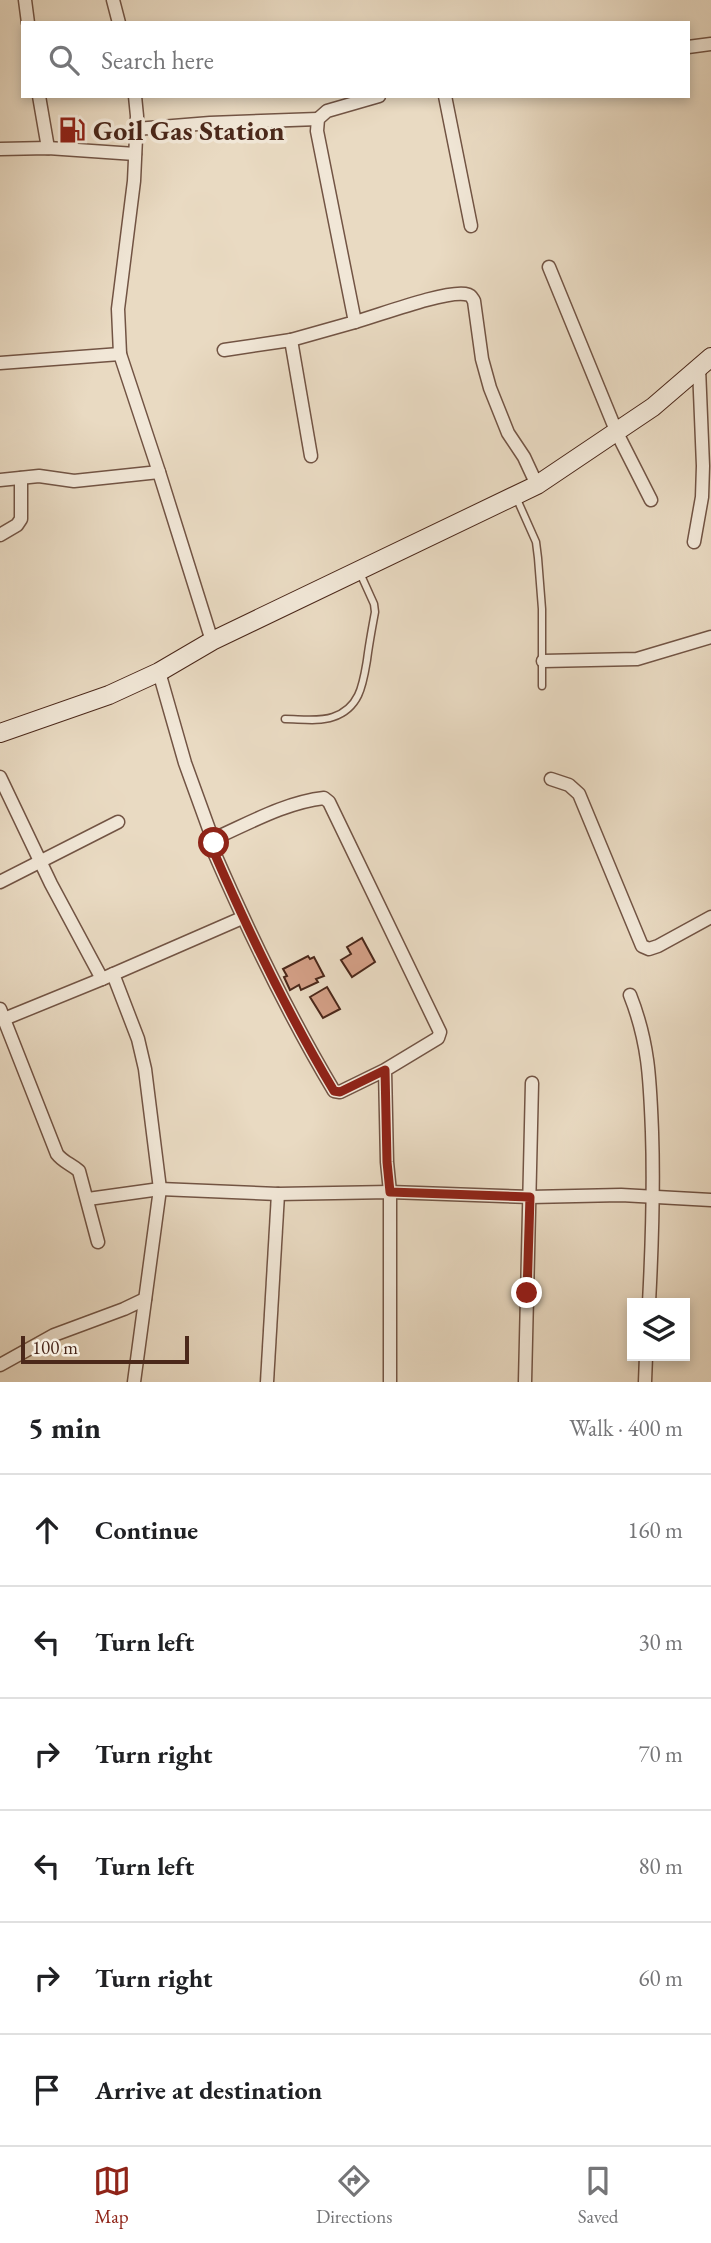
<!DOCTYPE html>
<html lang="en">
<head>
<meta charset="utf-8">
<style>
	:root { --surface:#fff; --page:#f6f6f6; --text:#202124; --muted:#757577; --line:#e0e0e0; --accent:#8f2418 }
	body { margin:0; font-family:"EB Garamond",serif; background:var(--page); color:var(--text) }
	.controls { position:absolute; right:21px; bottom:21px; display:grid; overflow:hidden; border-radius:0px; box-shadow:0 4px 10px #0003 }
	.controls button { width:63px; height:63px; display:grid; place-items:center; padding:0; border:0; border-bottom:2px solid var(--line); background:var(--surface); color:var(--text); font:35px sans-serif }
	.scale { position:absolute; left:21px; bottom:18px; width:168px; box-sizing:border-box; padding-left:7px; border:4px solid #4b281a; border-top:0; font-size:19px; line-height:24px; white-space:nowrap; color:#4b281a; -webkit-text-stroke:5px #f1e7d7; paint-order:stroke }
	.stop { position:absolute; width:21px; height:21px; margin:-16px; border:5px solid #8f2418; border-radius:50%; background:#fff }
	.stop.end { background:#8f2418; border-color:#fff; box-shadow:0 2px 7px #0008 }
	.list { margin:0; padding:0; list-style:none }
	h2 { display:flex; justify-content:space-between; align-items:center; height:91px; margin:0; padding:0 28px; font-size:30px }
	h2 small { font-size:23px; font-weight:400; color:var(--muted) }
	.list li { display:grid; grid-template-columns:46px 1fr auto; gap:21px; align-items:center; box-sizing:border-box; height:112px; padding:0 28px; border-top:2px solid var(--line) }
	.list b { display:block; font-size:26px; white-space:nowrap }
	.list em { font-size:23px; font-style:normal; color:var(--muted) }
	.icon { flex:none; width:38px; height:38px; fill:none; stroke:currentColor; stroke-width:2; stroke-linecap:round; stroke-linejoin:round }
	.map { position:relative; flex:none; width:711px; height:1382px; overflow:hidden }
	.search { position:absolute; background:var(--surface); box-shadow:0 4px 10px #0003; left:21px; right:21px; top:21px; height:77px; display:flex; align-items:center; gap:18px; box-sizing:border-box; padding:0 24px; border-radius:0px; color:var(--muted); font-size:26px }
	.sheet { height:763px; background:var(--surface) }
	nav { display:flex; justify-content:space-around; align-items:center; box-sizing:border-box; height:98px; border-top:2px solid var(--line); background:var(--surface); font-size:19px; color:var(--muted) }
	nav a { display:grid; justify-items:center; gap:4px }
	nav .on { color:var(--accent) }
	.map>svg:first-child { display:block }
	.building { fill:#d39f86; stroke:#4b281a; stroke-width:2 }
	.lines { fill:none; stroke-linecap:round; stroke-linejoin:round }
	.lane-casing { stroke:#725444; stroke-width:9 }
	.street-casing { stroke:#725444; stroke-width:15 }
	.secondary-casing { stroke:#4b281a; stroke-width:20 }
	.lane { stroke:#f1e7d7; stroke-width:6 }
	.street { stroke:#f1e7d7; stroke-width:12 }
	.secondary { stroke:#f1e7d7; stroke-width:18 }
	.route { stroke:#8f2418; stroke-width:9 }
	.labels { text-anchor:middle; dominant-baseline:central; stroke-width:7; stroke-linejoin:round; paint-order:stroke }
	.poi-label { font-size:28px; font-weight:bold; fill:#4b281a; stroke:#f1e7d7; text-anchor:start }
</style>
</head>
<body>
<div class="map">
<svg width="711" height="1382" viewBox="0 0 711 1382">
	<rect width="100%" height="100%" fill="#e9dac2"/>
	<filter id="stains"><feTurbulence type="fractalNoise" baseFrequency=".00286" numOctaves="4"/><feColorMatrix values="0 0 0 0 .2 0 0 0 0 .09 0 0 0 0 .02 0 0 0 .5 -.17"/></filter>
	<radialGradient id="worn" r=".72"><stop offset=".6" stop-color="#630" stop-opacity="0"/><stop offset="1" stop-color="#630" stop-opacity=".3"/></radialGradient>
	<g class="building">
		<path d="M 362,938 L 375,962 L 352,977 L 341,960 L 351,954 L 347,947 Z"/>
		<path d="M 308,956 L 310,959 L 314,957 L 324,976 L 316,979 L 318,982 L 301,990 L 299,985 L 290,990 L 284,977 L 287,976 L 283,969 Z"/>
		<path d="M 327,987 L 340,1009 L 323,1018 L 310,997 Z"/>
	</g>
	<g class="lines">
		<g class="lane-casing">
			<g id="lane">
				<path d="M 516,497 L 536,542 L 538,558 L 542,609 L 542,686"/>
				<path d="M 285,719 C 300,719 319,722 333,717 C 360,708 363,684 367,660 C 369,644 372,628 375,612 L 374,604 L 360,573"/>
			</g>
		</g>
		<g class="street-casing">
			<g id="street">
				<path d="M 25,0 L 28,23"/>
				<path d="M 113,0 L 119,23"/>
				<path d="M 688,47 L 711,44"/>
				<path d="M 39,96 L 48,148"/>
				<path d="M 135,96 L 137,116 L 134,181 L 118,309 L 120,354 L 159,472 L 212,641"/>
				<path d="M 445,96 L 471,226"/>
				<path d="M 136,129 L 210,123 L 318,119"/>
				<path d="M 0,149 L 48,148 L 135,154"/>
				<path d="M 549,267 L 617,433 L 651,500"/>
				<path d="M 355,322 C 380,315 443,291 465,294 C 471,295 471,296 474,301 L 482,359 L 490,388 L 508,433 L 524,457 L 537,485"/>
				<path d="M 291,340 L 311,456"/>
				<path d="M 224,350 L 291,340 L 355,322 L 317,131 L 318,119 L 327,111 L 379,96"/>
				<path d="M 0,363 L 120,354"/>
				<path d="M 0,480 L 39,476 L 74,481 L 159,472"/>
				<path d="M 0,535 L 17,525 L 21,519 L 21,478"/>
				<path d="M 694,542 L 702,497 L 703,466 L 699,368"/>
				<path d="M 543,661 L 637,659 L 711,637"/>
				<path d="M 159,672 L 185,763 L 214,843"/>
				<path d="M 0,777 L 51,884 L 102,979"/>
				<path d="M 551,779 L 569,785 L 579,794 L 642,946 L 649,949 L 658,946 L 711,917"/>
				<path d="M 0,882 L 118,822"/>
				<path d="M 113,974 L 138,1039 L 145,1069 L 160,1189 L 134,1382"/>
				<path d="M 630,995 C 649,1043 650,1081 652,1132 C 654,1189 652,1246 649,1303"/>
				<path d="M 0,1009 L 57,1154 C 63,1162 71,1164 79,1171 L 98,1242"/>
				<path d="M 4,1019 L 102,979 L 242,918"/>
				<path d="M 385,1070 L 438,1038 L 440,1032 L 329,802 L 324,798 C 288,802 253,821 220,836 L 214,843 L 213,850 C 249,933 288,1014 334,1091 L 340,1092 L 385,1070 L 387,1162 L 390,1192 L 390,1382"/>
				<path d="M 88,1199 L 160,1189 L 278,1194 L 390,1192 L 530,1197 L 621,1195 L 711,1200"/>
				<path d="M 0,1365 L 54,1335 L 124,1309 L 145,1299"/>
				<path d="M 267,1382 L 278,1194"/>
				<path d="M 525,1382 L 532,1083"/>
				<path d="M 645,1382 L 646,1356"/>
			</g>
		</g>
		<g class="secondary-casing">
			<path id="secondary" d="M 0,733 L 109,695 L 159,672 L 212,641 L 537,485 L 653,407 L 711,357"/>
		</g>
		<use href="#lane" class="lane"/>
		<use href="#street" class="street"/>
		<use href="#secondary" class="secondary"/>
	</g>
	<g class="lines">
		<path class="route" d="M 214,843 L 213,850 C 249,933 288,1014 334,1091 L 340,1092 L 385,1070 L 387,1162 L 390,1192 L 530,1197 L 527,1293"/>
	</g>
	<defs>
		<g id="fuel-bare" transform="scale(2.1)"><path d="M-5.5-6h7V0h2V4h1.3V-2.5L3-4.5l.8-.8L6-3V5H2.5V1h-1V6h-7ZM-4.2-4.7v3.2H.2V-4.7Z" fill="#8f2418" stroke="#f1e7d7" stroke-width="2.5" paint-order="stroke"/></g>
	</defs>
	<g fill-rule="evenodd">
		<use href="#fuel-bare" x="72" y="130"/>
	</g>
	<g class="labels">
		<g class="poi-label">
			<text x="93" y="130">Goil Gas Station</text>
		</g>
	</g>
	<rect width="100%" height="100%" filter="url(#stains)"/>
	<rect width="100%" height="100%" fill="url(#worn)"/>
</svg>
<div class="controls">
<button><svg class="icon" aria-label="layers" viewBox="0 0 24 24"><path d="M12 4l9 5-9 5-9-5zM3 14l9 5 9-5"/></svg></button>
</div>
<div class="scale">100 m</div>
<div class="stop" style="left:214px;top:843px"></div>
<div class="stop end" style="left:527px;top:1293px"></div>
<div class="search"><svg class="icon" aria-label="search" viewBox="0 0 24 24"><circle cx="10" cy="10" r="6"/><path d="M15 15l6 6"/></svg>Search here</div>
</div>
<section class="sheet">
<h2>5 min<small>Walk · 400 m</small></h2>
<ul class="list">
<li><svg class="icon" aria-label="ahead" viewBox="0 0 24 24"><path d="M12 20V5M6 11l6-6 6 6"/></svg><div><b>Continue</b></div><em>160 m</em></li>
<li><svg class="icon" aria-label="left" viewBox="0 0 24 24"><path d="M17 20v-9H6M10 6l-5 5 5 5"/></svg><div><b>Turn left</b></div><em>30 m</em></li>
<li><svg class="icon" aria-label="right" viewBox="0 0 24 24"><path d="M7 20v-9h11M14 6l5 5-5 5"/></svg><div><b>Turn right</b></div><em>70 m</em></li>
<li><svg class="icon" aria-label="left" viewBox="0 0 24 24"><path d="M17 20v-9H6M10 6l-5 5 5 5"/></svg><div><b>Turn left</b></div><em>80 m</em></li>
<li><svg class="icon" aria-label="right" viewBox="0 0 24 24"><path d="M7 20v-9h11M14 6l5 5-5 5"/></svg><div><b>Turn right</b></div><em>60 m</em></li>
<li><svg class="icon" aria-label="arrive" viewBox="0 0 24 24"><path d="M6 21V4h12l-3 4 3 4H6"/></svg><div><b>Arrive at destination</b></div></li>
</ul>
</section>
<nav>
<a class="on"><svg class="icon" aria-label="map" viewBox="0 0 24 24"><path d="M3 6l6-2 6 2 6-2v14l-6 2-6-2-6 2zM9 4v14M15 6v14"/></svg>Map</a>
<a><svg class="icon" aria-label="directions" viewBox="0 0 24 24"><path d="M12 3l9 9-9 9-9-9zM9 14v-3h6M13 9l2 2-2 2"/></svg>Directions</a>
<a><svg class="icon" aria-label="saved" viewBox="0 0 24 24"><path d="M7 4h10v16l-5-4-5 4z"/></svg>Saved</a>
</nav>
</body>
</html>
